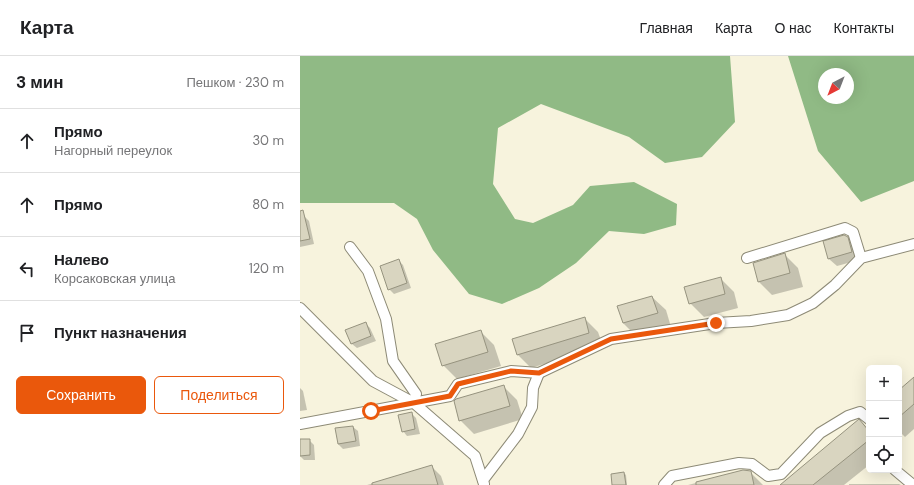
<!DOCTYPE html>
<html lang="ru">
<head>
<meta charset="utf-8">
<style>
	:root { --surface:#fff; --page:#f6f6f6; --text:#202124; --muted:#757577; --line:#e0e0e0; --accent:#ea580c }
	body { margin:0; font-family:"DM Sans",sans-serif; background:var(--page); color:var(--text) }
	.controls { position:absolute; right:12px; bottom:12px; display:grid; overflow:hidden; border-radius:6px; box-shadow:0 4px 16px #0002 }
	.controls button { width:36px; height:36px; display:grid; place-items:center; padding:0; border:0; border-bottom:1px solid var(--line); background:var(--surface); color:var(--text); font:20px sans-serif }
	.compass { position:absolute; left:518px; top:12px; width:36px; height:36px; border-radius:50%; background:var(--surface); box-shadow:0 4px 16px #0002; rotate:222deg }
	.stop { position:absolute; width:12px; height:12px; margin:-9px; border:3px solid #ea580c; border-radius:50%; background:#fff }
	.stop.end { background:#ea580c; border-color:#fff; box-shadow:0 1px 4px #0008 }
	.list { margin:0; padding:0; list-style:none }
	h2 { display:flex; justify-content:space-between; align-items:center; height:52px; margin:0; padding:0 16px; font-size:17px }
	h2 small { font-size:13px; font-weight:400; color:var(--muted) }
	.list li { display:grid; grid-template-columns:26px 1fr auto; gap:12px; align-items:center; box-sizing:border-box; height:64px; padding:0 16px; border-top:1px solid var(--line) }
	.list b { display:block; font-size:15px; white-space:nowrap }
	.list p { margin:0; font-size:13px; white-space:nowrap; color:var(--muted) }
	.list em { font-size:13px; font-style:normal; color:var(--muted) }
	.actions { display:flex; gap:8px; padding:12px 16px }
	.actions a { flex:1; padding:9px 0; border:1px solid var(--accent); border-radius:6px; text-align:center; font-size:14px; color:var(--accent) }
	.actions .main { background:var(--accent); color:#fff }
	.icon { flex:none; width:22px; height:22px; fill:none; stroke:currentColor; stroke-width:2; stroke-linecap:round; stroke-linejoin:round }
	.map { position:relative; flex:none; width:614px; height:429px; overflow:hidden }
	header { display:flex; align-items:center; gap:24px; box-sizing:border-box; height:56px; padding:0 20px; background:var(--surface); border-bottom:1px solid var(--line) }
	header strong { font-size:19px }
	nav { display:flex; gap:22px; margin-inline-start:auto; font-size:14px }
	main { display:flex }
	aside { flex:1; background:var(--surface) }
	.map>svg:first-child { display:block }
	.forest { fill:#90ba85; fill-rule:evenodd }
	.shadow { fill:#0003 }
	.building { fill:#d9d5c0; stroke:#96937f }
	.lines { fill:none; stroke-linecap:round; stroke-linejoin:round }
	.minor-casing { stroke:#8d8a76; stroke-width:12 }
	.minor { stroke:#fff; stroke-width:10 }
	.route { stroke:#ea580c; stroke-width:5 }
</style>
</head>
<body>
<header>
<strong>Карта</strong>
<nav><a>Главная</a><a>Карта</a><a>О нас</a><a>Контакты</a></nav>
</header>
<main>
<aside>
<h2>3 мин<small>Пешком · 230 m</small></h2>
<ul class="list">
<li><svg class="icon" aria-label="ahead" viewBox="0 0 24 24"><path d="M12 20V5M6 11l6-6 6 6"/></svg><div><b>Прямо</b><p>Нагорный переулок</p></div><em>30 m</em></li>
<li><svg class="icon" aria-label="ahead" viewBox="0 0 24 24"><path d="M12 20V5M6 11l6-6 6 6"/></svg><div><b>Прямо</b></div><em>80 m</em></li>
<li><svg class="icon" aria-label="left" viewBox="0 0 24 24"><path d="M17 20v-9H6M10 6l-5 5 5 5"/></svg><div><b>Налево</b><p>Корсаковская улица</p></div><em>120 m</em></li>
<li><svg class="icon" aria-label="arrive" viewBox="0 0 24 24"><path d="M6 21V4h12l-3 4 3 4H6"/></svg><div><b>Пункт назначения</b></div></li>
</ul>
<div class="actions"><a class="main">Сохранить</a><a>Поделиться</a></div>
</aside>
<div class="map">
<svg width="614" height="429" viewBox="0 0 614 429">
	<rect width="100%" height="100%" fill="#f7f3dd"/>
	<g class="forest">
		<path d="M 0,0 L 430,0 L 435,66 L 402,101 L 365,107 L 329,81 L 241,48 L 198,72 L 193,128 L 215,163 L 233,167 L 273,149 L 290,130 L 334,126 L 377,148 L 376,169 L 344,178 L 309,175 L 276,207 L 239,232 L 202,248 L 169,238 L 133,194 L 117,163 L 94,147 L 0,147 Z"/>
		<path d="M 488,0 L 614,0 L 614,125 L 561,146 L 518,95 ZM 524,18 L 548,18 L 548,42 L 524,42 Z"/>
	</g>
	<g class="shadow">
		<path d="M 4,160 L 9,165 L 14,188 L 0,191 L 0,161 Z"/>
		<path d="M 547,181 L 555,189 L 559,204 L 537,210 L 529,203 L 524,186 Z"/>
		<path d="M 485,199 L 498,212 L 503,231 L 472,239 L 458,225 Z"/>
		<path d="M 99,205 L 103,209 L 111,232 L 94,238 L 89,233 Z"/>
		<path d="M 420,222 L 434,236 L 438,252 L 404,261 L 390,247 Z"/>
		<path d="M 352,241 L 366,254 L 371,271 L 337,281 L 323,267 L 319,251 Z"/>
		<path d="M 284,262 L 298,276 L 303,290 L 231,312 L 217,298 Z"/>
		<path d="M 65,267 L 70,272 L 76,285 L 57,292 L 52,288 L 47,275 Z"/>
		<path d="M 180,275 L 194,289 L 201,310 L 157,323 L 143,309 Z"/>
		<path d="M 614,323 L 614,373 L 605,381 L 599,375 L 599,335 Z"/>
		<path d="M 203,330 L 217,344 L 223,363 L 174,378 L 160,364 Z"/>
		<path d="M 0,332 L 3,335 L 7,354 L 0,355 Z"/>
		<path d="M 111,357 L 116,362 L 120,378 L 107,380 L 103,375 Z"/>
		<path d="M 559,365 L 569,375 L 569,409 L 544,429 L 482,429 Z"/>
		<path d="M 53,371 L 58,375 L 60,390 L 43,393 L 38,388 Z"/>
		<path d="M 0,384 L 9,384 L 14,389 L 15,404 L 4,404 L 0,400 Z"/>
		<path d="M 132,411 L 141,420 L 144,429 L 67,429 Z"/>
		<path d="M 443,415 L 450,416 L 463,429 L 388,429 Z"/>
		<path d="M 324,417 L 326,419 L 327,429 L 313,429 Z"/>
		<path d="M 549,428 L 599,428 L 601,429 L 549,429 Z"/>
	</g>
	<g class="building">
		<path d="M 3,154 L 10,183 L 0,185 L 0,155 Z"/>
		<path d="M 544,179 L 548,181 L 552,196 L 528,203 L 523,185 Z"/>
		<path d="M 485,197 L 490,217 L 458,226 L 453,207 Z"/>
		<path d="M 99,203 L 107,227 L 88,234 L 80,210 Z"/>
		<path d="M 421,221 L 425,238 L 389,248 L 384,231 Z"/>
		<path d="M 352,240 L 358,257 L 323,267 L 317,250 Z"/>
		<path d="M 285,261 L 289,277 L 217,299 L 212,283 Z"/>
		<path d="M 66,266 L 71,280 L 51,288 L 45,274 Z"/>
		<path d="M 181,274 L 188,296 L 142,310 L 135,288 Z"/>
		<path d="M 614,321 L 614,348 L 599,361 L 599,334 Z"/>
		<path d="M 204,329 L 210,350 L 159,365 L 154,345 L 156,343 Z"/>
		<path d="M 112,356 L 115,373 L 102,376 L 98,359 Z"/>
		<path d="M 559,363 L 569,375 L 569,384 L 513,429 L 480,429 Z"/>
		<path d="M 53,370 L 56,385 L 38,388 L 35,372 Z"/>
		<path d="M 0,383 L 10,383 L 10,399 L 0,400 Z"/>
		<path d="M 132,409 L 138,429 L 72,429 L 72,427 Z"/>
		<path d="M 443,414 L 451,415 L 454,429 L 396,429 L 396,426 Z"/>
		<path d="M 324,416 L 326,429 L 312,429 L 311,418 Z"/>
	</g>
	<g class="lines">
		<g class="minor-casing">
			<g id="minor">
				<path d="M 447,202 L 545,172 L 553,176 L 561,202"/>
				<path d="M 0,252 L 73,325 L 114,347 L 116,338 L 93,305 L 86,263 L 68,215 L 50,191"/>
				<path d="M 239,317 L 311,283 L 416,267 L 451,265 L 488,259 L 513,247 L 535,229 L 561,202 L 614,188"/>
				<path d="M 114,347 L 175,400 L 184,428"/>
				<path d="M 0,368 L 150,340 L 158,328 L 211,315 L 239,317"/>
				<path d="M 595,414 L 613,429"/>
				<path d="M 183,424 L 218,378 L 232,351 L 233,332 L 239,317"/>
				<path d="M 364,429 L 372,420 L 439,407 L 452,408 L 468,420 L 481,418 L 520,377 L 548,360 L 560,356 L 569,363"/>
			</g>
		</g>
		<use href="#minor" class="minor"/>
	</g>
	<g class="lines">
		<path class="route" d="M 71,355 L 150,340 L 158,328 L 211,315 L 239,317 L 311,283 L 416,267"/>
	</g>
</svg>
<div class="controls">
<button>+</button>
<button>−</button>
<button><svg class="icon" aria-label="locate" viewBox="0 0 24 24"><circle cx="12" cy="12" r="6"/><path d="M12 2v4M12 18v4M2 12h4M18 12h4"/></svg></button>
</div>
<svg class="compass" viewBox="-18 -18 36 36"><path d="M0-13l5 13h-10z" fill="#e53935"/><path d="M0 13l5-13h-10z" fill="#757577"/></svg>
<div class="stop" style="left:71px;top:355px"></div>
<div class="stop end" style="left:416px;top:267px"></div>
</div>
</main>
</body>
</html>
